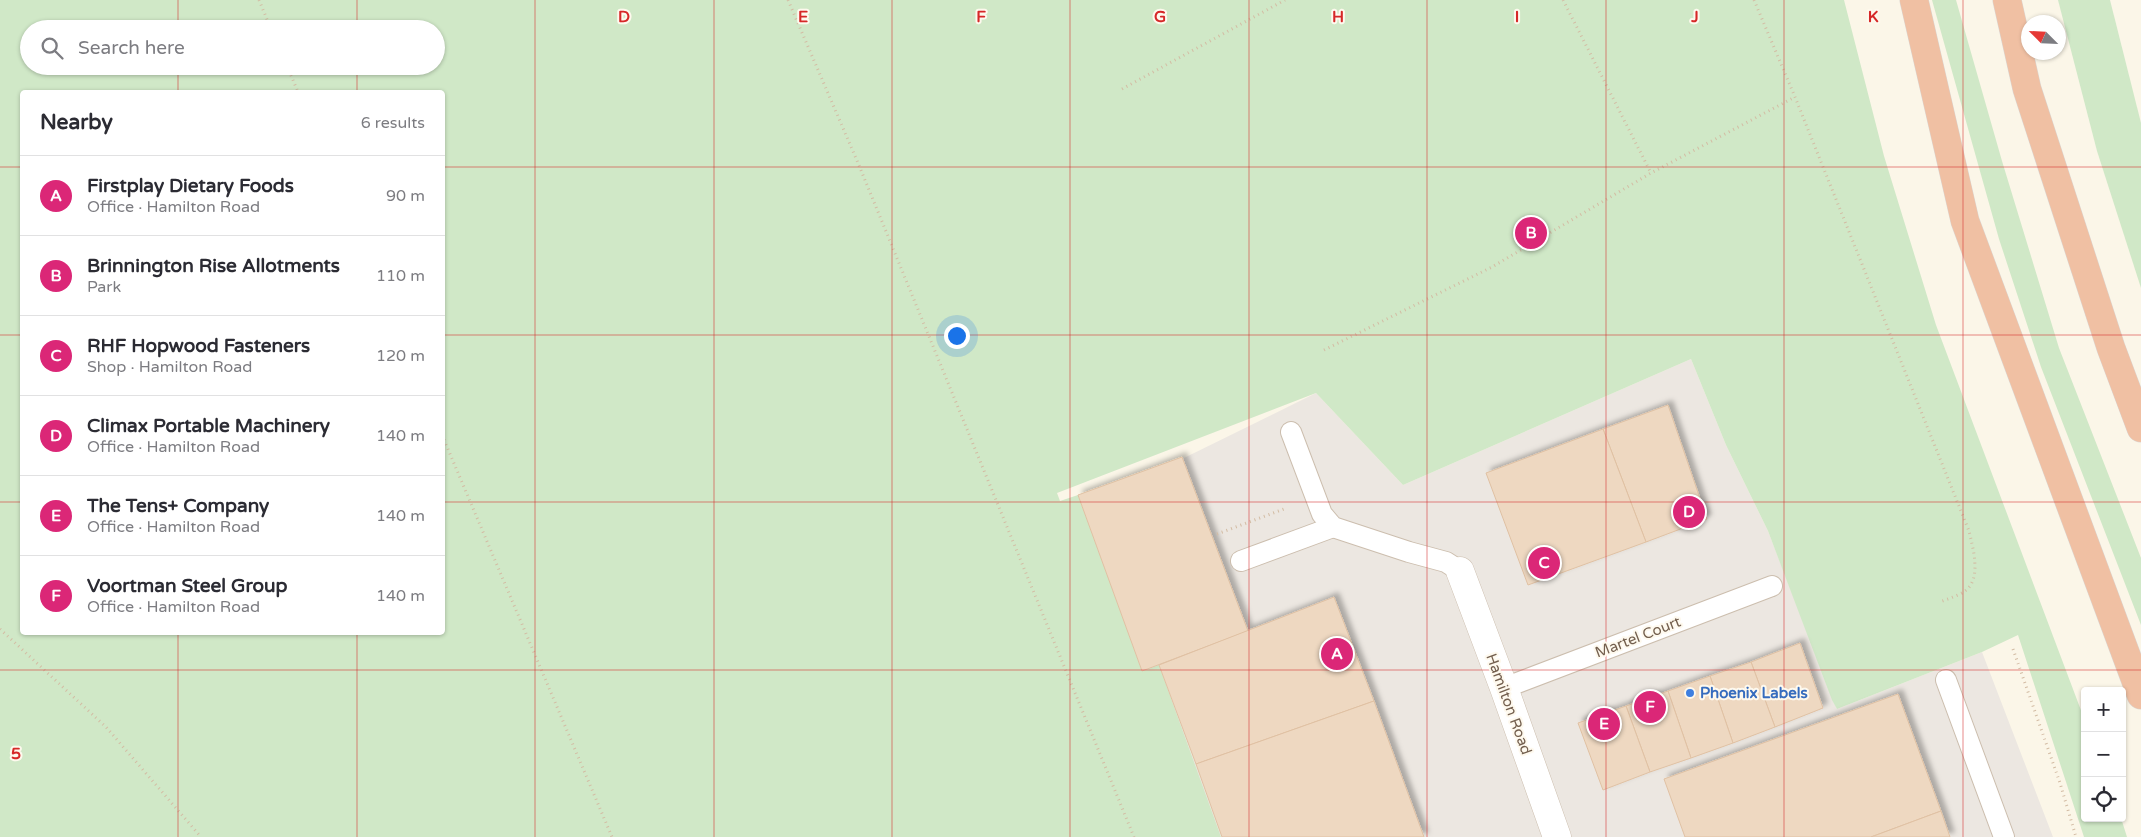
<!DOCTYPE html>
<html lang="en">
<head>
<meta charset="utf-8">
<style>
	:root { --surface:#fff; --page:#f2f2f3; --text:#2b2b33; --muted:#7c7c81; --line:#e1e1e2; --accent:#db2777 }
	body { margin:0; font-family:"Varela Round",sans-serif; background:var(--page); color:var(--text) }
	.controls { position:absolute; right:15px; bottom:15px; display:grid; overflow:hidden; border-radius:5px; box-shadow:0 1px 4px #0004 }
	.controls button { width:45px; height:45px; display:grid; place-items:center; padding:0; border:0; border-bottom:1px solid var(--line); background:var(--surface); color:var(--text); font:25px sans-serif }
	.compass { position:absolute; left:2021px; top:15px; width:45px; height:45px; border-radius:50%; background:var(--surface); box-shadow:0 1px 4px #0004; rotate:294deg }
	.you { position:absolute; left:956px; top:335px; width:18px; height:18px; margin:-12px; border:4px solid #fff; border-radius:50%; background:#1a73e8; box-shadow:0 0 0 8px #1a73e833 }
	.badge { display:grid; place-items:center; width:32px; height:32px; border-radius:50%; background:var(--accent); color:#fff; font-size:16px; font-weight:700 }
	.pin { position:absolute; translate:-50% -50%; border:2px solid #fff; box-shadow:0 1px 5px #0006 }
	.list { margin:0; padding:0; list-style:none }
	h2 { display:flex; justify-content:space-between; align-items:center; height:65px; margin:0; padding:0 20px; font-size:21px }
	h2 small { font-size:16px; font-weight:400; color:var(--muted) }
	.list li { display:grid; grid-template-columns:32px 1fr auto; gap:15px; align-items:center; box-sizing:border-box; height:80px; padding:0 20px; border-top:1px solid var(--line) }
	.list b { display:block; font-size:19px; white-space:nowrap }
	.list p { margin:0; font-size:16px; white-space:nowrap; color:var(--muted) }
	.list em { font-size:16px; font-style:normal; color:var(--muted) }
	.icon { flex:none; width:28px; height:28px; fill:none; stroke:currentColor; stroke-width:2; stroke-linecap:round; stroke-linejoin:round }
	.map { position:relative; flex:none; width:2141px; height:837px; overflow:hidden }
	.search { position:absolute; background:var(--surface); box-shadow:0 1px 4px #0004; left:20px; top:20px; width:425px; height:55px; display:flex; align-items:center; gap:12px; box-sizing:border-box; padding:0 18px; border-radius:28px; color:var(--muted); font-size:19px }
	.panel { position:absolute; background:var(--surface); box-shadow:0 1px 4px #0004; left:20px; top:90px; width:425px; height:545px; border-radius:5px }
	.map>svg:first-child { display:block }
	.industrial { fill:#ece7e1 }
	.green { fill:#d0e8c7; fill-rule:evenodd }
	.building { fill:#eed8c1; stroke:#e0c1a3; filter:url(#shadow) }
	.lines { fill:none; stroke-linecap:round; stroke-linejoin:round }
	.service-casing { stroke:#ccbeae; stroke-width:22 }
	.minor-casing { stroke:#ccbeae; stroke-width:29 }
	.motorway-casing { stroke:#dbd5d1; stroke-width:29 }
	.path { stroke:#d3bca4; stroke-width:3; stroke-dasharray:1 4; stroke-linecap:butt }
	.service { stroke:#fff; stroke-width:20 }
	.minor { stroke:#fff; stroke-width:28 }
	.motorway { stroke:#f0c0a3; stroke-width:28 }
	.grid { fill:none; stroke:#d62828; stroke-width:1; stroke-opacity:0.55 }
	.shop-dot { fill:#3f7fe0; stroke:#fef9ee; stroke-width:2 }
	.labels { text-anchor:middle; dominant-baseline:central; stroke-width:4; stroke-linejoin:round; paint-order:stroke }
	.street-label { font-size:15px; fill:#735f4e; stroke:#fef9ee }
	.shop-label { font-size:15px; font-weight:bold; fill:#366cbe; stroke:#fef9ee; text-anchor:start }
	.grid-label { font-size:16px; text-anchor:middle; font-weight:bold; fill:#d62828; stroke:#fef9ee; stroke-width:4; stroke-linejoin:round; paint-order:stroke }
</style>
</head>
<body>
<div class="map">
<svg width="2141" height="837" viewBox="0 0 2141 837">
	<defs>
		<filter id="shadow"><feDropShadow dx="4.5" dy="-4.5" stdDeviation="2.5" flood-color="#0004"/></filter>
	</defs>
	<rect width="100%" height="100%" fill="#fbf6e8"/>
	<path class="industrial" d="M 1691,359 L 1726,445 L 1768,531 L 1837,709 L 1982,652 L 2053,837 L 1192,837 L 1070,514 L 1316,393 L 1403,485 Z"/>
	<g class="green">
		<path d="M 0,0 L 1844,0 L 1884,156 L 1936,325 L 2085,721 L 2085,818 L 2121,818 L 2127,837 L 2084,837 L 2018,635 L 1982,652 L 1837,709 L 1832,700 L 1768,531 L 1726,445 L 1691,359 L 1403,485 L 1316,393 L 1057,493 L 1060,501 L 1078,495 L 1142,671 L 1159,665 L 1221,837 L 0,837 ZM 29,29 L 436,29 L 436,66 L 29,66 ZM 22,92 L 442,92 L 442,632 L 22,632 Z"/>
		<path d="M 1932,0 L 1956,0 L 2002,161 L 2059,348 L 2141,558 L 2141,625 L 2041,367 L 1999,239 Z"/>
		<path d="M 2058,0 L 2110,0 L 2141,123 L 2141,288 L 2097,151 Z"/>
	</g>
	<g class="building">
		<path d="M 1668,405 L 1707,519 L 1646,542 L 1603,429 Z"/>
		<path d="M 1603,429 L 1646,542 L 1528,585 L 1486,473 Z"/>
		<path d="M 1182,457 L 1248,631 L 1142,671 L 1078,495 Z"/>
		<path d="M 1334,597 L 1374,701 L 1196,764 L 1159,665 Z"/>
		<path d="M 1800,643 L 1823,708 L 1775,727 L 1751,662 Z"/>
		<path d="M 1751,662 L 1775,727 L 1733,743 L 1710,676 Z"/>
		<path d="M 1710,676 L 1733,743 L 1691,758 L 1668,691 Z"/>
		<path d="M 1668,691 L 1691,758 L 1650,772 L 1626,706 Z"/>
		<path d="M 1898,694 L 1941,811 L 1871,837 L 1685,837 L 1664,779 Z"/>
		<path d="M 1374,701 L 1424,837 L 1222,837 L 1196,764 Z"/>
		<path d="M 1626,706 L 1650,772 L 1603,790 L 1578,723 Z"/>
		<path d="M 1941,811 L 1950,837 L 1871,837 Z"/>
	</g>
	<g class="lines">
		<g class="service-casing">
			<g id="service">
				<path d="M 1291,432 L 1322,514 L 1333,527 L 1409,552 L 1446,562 L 1460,571"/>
				<path d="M 1241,561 L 1333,527"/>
				<path d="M 1946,680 L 2004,837"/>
				<path d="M 1504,688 L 1772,586"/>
			</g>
		</g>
		<g class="minor-casing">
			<path id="minor" d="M 1460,571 L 1504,688 L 1557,837"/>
		</g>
		<g class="motorway-casing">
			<g id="motorway">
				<path d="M 1914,0 L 1965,221 L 2141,695"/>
				<path d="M 2007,0 L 2027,89 L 2111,348 L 2141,428"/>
			</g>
		</g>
		<g class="path">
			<path d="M 259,0 L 271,29"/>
			<path d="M 788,0 L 858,163 L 1134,837"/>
			<path d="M 1563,0 L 1651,173"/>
			<path d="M 1754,0 L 1795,97 L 1969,531 C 1973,548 1982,579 1965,591 C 1958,596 1947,599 1940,602"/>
			<path d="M 287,66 L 298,92"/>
			<path d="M 1122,89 L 1285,0"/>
			<path d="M 1324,350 L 1492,267 L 1651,173 L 1795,97"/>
			<path d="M 442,435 L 612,837"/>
			<path d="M 1217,534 L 1284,509"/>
			<path d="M 0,629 L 106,727 L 201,837"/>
			<path d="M 2013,649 L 2060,783 L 2076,837"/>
		</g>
		<use href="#service" class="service"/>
		<use href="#minor" class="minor"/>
		<use href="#motorway" class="motorway"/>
	</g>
	<path class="grid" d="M 178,0 L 178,29M 357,0 L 357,29M 535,0 L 535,837M 714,0 L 714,837M 892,0 L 892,837M 1070,0 L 1070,837M 1249,0 L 1249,837M 1427,0 L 1427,837M 1606,0 L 1606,837M 1784,0 L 1784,837M 1963,0 L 1963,837M 178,66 L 178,92M 357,66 L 357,92M 0,167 L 22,167M 442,167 L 2141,167M 0,335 L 22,335M 442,335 L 2141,335M 0,502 L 22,502M 442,502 L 2141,502M 178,632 L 178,837M 357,632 L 357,837M 0,670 L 2141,670"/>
	<circle class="shop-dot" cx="1690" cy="693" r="5"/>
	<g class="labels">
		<g class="street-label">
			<text transform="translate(1638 637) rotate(-21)">Martel Court</text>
			<text transform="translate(1509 704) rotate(70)">Hamilton Road</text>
		</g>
		<g class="shop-label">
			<text x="1700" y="693">Phoenix Labels</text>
		</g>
	</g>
	<g class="grid-label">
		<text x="624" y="22">D</text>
		<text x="803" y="22">E</text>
		<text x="981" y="22">F</text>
		<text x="1160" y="22">G</text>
		<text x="1338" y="22">H</text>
		<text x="1517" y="22">I</text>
		<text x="1695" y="22">J</text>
		<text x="1873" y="22">K</text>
		<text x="16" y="759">5</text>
	</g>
</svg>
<div class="controls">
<button>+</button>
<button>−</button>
<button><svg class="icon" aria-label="locate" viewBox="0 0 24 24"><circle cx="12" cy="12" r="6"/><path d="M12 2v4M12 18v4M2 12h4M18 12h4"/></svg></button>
</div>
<svg class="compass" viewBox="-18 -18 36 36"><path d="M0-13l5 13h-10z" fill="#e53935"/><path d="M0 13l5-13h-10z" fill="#7c7c81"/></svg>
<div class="you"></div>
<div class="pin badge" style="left:1337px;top:654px">A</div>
<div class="pin badge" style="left:1531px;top:233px">B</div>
<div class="pin badge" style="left:1544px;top:563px">C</div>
<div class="pin badge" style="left:1689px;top:512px">D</div>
<div class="pin badge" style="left:1604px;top:724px">E</div>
<div class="pin badge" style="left:1650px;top:707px">F</div>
<div class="search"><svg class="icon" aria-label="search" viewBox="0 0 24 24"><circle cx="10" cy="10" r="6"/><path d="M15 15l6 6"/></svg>Search here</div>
<section class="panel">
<h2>Nearby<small>6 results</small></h2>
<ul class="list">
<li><span class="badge">A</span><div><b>Firstplay Dietary Foods</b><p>Office · Hamilton Road</p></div><em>90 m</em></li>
<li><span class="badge">B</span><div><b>Brinnington Rise Allotments</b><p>Park</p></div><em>110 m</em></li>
<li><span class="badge">C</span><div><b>RHF Hopwood Fasteners</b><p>Shop · Hamilton Road</p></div><em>120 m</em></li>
<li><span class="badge">D</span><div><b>Climax Portable Machinery</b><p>Office · Hamilton Road</p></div><em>140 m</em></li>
<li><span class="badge">E</span><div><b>The Tens+ Company</b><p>Office · Hamilton Road</p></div><em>140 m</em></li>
<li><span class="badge">F</span><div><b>Voortman Steel Group</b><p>Office · Hamilton Road</p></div><em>140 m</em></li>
</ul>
</section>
</div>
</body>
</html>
